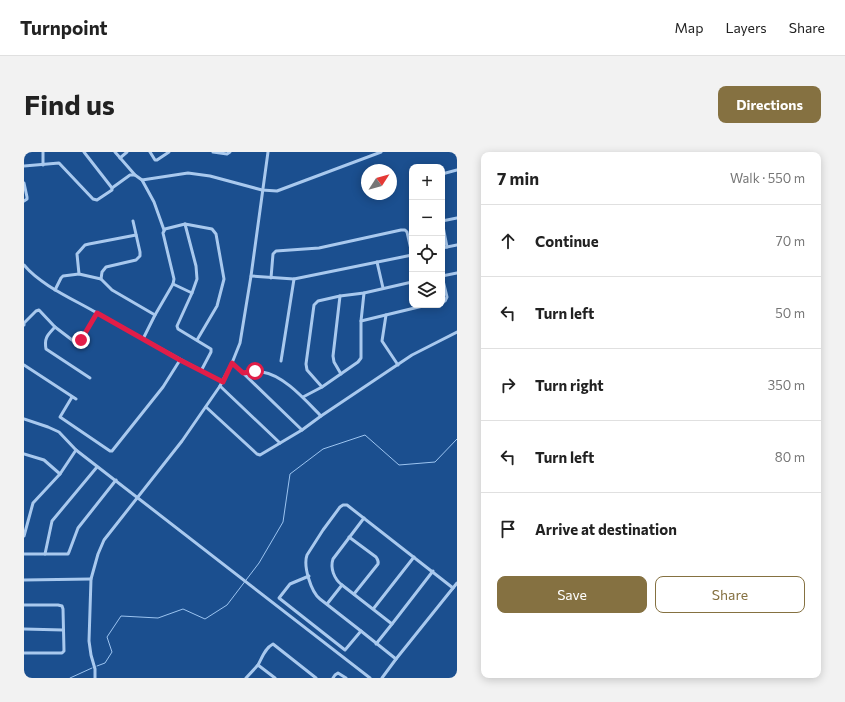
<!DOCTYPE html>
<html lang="en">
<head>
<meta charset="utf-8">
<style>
	:root { --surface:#fff; --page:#f2f2f2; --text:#222; --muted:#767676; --line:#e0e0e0; --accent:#857141 }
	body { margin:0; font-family:Commissioner,sans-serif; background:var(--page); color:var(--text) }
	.controls { position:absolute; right:12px; top:12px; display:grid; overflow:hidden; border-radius:8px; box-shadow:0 2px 10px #0003 }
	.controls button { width:36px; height:36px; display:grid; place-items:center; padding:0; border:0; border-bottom:1px solid var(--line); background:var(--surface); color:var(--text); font:20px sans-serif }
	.compass { position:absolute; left:337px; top:12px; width:36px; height:36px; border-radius:50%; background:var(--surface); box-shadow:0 2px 10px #0003; rotate:54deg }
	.stop { position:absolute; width:12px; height:12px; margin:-9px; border:3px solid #e11d48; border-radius:50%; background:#fff }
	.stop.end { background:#e11d48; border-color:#fff; box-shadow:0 1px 4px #0008 }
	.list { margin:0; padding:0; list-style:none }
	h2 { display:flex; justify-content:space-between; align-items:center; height:52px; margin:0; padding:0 16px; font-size:17px }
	h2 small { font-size:13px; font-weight:400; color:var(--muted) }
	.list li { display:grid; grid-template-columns:26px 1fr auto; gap:12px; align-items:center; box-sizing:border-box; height:72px; padding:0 16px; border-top:1px solid var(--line) }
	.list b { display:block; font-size:15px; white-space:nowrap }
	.list em { font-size:13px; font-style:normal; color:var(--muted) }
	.actions { display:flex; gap:8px; padding:12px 16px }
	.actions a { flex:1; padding:9px 0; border:1px solid var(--accent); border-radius:8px; text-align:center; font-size:14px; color:var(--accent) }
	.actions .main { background:var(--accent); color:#fff }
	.icon { flex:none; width:22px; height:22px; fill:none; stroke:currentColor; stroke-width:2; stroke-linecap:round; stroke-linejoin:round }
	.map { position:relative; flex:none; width:433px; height:526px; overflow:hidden; border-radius:8px }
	header { display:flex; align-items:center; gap:24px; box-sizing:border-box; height:56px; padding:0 20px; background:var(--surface); border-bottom:1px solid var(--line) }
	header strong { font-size:19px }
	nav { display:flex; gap:22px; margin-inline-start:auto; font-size:14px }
	.intro { display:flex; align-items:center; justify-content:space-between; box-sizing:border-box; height:96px; padding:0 24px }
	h1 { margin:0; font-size:28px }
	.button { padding:10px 18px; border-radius:8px; background:var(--accent); color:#fff; font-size:14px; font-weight:700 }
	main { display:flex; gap:24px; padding:0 24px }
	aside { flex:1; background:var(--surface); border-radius:8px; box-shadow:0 2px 10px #0003 }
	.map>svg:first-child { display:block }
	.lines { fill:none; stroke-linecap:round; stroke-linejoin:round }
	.stream { stroke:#9cc4f0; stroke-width:1 }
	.minor { stroke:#a9c9ee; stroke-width:3 }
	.route { stroke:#e11d48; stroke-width:5 }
</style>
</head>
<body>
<header>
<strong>Turnpoint</strong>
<nav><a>Map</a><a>Layers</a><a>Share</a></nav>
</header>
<div class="intro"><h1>Find us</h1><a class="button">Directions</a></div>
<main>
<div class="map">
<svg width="433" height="526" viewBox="0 0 433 526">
	<rect width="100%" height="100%" fill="#1b4f8f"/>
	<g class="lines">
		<g class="stream">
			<path d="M 73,514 L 81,511 L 88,500 L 83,485 L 97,464 L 134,466 L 159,457 L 181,467 L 203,453 L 235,411 L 259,370 L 266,322 L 299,297 L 341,283 L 375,313 L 411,310 L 433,287"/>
			<path d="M 46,526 L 68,516"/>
		</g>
		<g class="minor">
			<path d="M 19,0 L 19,13"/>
			<path d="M 91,0 L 111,23 L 118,28 L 130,50 L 140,78"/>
			<path d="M 126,0 L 131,8 L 133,8 L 145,0"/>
			<path d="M 189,0 L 203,2 L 206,0"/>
			<path d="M 96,6 L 103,0"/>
			<path d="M 0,14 L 35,11 L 69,47 L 73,48 L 88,38 L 88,36 L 60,0"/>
			<path d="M 418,22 L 433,18"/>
			<path d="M 118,28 L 164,21 L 186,24 L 238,38 L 253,39 L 357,0"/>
			<path d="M 0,31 L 3,45 L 3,47 L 0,49"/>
			<path d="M 88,36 L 106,23 L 111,23"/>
			<path d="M 161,72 L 172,114 L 173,127 L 168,141"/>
			<path d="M 423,95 L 418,69 L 433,66"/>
			<path d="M 418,96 L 433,93"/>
			<path d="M 353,110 L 359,136"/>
			<path d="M 0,113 C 16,133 51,148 73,161 C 115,184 156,208 199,230"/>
			<path d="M 55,122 L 77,127 L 88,138 L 131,163"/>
			<path d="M 227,124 L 270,127 L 388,103"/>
			<path d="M 418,124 L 423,145 L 421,149 L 418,149"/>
			<path d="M 418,124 L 433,121"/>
			<path d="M 247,126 L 249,102 L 252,99 L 295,96 L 377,78 L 381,78 L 383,80 L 388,102"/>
			<path d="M 77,127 L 78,120 L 82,115 L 112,108 L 116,104 L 116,100 L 109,69"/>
			<path d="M 388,130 L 340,141 L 316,144 L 294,149 L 290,153 L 282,212 L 283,218 L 298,235 L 334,210 L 337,206 L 337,169 L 403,153"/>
			<path d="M 149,132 L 168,141 L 153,174 L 154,177 L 187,197 L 187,200 L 177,219"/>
			<path d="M 31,138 L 37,126 L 39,124 L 55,122 L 53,102 L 61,93 L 65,92 L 112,83"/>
			<path d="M 316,144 L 309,204 L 310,210 L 317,222"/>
			<path d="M 362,163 L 358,189 L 374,213"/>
			<path d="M 337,169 L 340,141"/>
			<path d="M 0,173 L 0,171 L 12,159 L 15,158 L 31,175 L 52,191 L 55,191 L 73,161"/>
			<path d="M 31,175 C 24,183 20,185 22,197 L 66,226"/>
			<path d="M 119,187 L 131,163 L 149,132 L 150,127 L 139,81 L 141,77 L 161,72 L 188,77 L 192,82 L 200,127 L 193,154 L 173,188"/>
			<path d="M 257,209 L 270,127"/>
			<path d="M 208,211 L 219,221 L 278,278"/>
			<path d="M 0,213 L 52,247"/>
			<path d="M 219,221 C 225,220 232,218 238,220 C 260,223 282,249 297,264"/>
			<path d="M 196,234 L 256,291"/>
			<path d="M 48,245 L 36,265 L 86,299 L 88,299 L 139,235 L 156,208"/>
			<path d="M 279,245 L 298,235"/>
			<path d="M 182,255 L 233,302 L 236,303 L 278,278 L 297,264 L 388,203 L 433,180"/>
			<path d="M 0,267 L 24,275 L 35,280 L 52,298 L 346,526"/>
			<path d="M 0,302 L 20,308 L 36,322"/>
			<path d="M 340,366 L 309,407 C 306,416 310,427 318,433 L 368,472 L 409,419"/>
			<path d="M 0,384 L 9,351 L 36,322 L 52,298"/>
			<path d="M 325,385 L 352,405 C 354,408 355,409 354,412 L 330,442"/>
			<path d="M 0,402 L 44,402 L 45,400 L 54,376 L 92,328"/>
			<path d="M 21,402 L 28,369 L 73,315"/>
			<path d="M 285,424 L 266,432 L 255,446 L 321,498 L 337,479"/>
			<path d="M 0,428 L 67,427"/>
			<path d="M 303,452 L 318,433"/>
			<path d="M 0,453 L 34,453 L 38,454 L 39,457 L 40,499 L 38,501 L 0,501"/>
			<path d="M 350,456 L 390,405"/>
			<path d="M 0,477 L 39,478"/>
			<path d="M 352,492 L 368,472"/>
			<path d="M 372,507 L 337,479 L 296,447 C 287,440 279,414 283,403 L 299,378 L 316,355 L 319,353 L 323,353 L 429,436"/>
			<path d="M 234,513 C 238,506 241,496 249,492 L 292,526"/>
			<path d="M 71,526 L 71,517 L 67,503 L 65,489 L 67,427 L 74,402 L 80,388 L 158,289 L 196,234 L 208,211 L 216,191 L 227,124 L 244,0"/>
			<path d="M 222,526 L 234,513 L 251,526"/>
			<path d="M 309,526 L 311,523 L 314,521 L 322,526"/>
			<path d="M 358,526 L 372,507 L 433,431"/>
		</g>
	</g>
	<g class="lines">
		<path class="route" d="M 57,188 L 73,161 L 156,208 L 199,230 L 208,211 L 219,221 L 231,219"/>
	</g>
</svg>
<div class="controls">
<button>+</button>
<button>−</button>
<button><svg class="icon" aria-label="locate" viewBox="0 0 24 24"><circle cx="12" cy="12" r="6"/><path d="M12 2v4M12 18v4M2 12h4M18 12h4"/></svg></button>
<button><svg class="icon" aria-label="layers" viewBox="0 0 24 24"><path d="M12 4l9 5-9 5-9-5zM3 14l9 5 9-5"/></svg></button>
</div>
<svg class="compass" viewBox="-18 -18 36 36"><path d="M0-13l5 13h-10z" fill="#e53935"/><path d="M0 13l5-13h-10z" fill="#767676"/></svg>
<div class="stop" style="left:231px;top:219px"></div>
<div class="stop end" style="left:57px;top:188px"></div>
</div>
<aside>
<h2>7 min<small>Walk · 550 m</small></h2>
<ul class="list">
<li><svg class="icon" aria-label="ahead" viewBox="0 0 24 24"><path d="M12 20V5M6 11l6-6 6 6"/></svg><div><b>Continue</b></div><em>70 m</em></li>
<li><svg class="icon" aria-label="left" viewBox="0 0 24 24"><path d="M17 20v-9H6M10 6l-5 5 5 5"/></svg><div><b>Turn left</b></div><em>50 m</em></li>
<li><svg class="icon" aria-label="right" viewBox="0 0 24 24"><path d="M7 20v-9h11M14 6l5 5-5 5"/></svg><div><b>Turn right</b></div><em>350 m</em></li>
<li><svg class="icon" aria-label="left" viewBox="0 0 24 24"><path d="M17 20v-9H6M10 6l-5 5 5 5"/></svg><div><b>Turn left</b></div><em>80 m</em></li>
<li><svg class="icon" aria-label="arrive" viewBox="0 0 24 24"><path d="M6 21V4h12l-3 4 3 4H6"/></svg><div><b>Arrive at destination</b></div></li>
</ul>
<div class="actions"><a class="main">Save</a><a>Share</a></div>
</aside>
</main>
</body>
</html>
